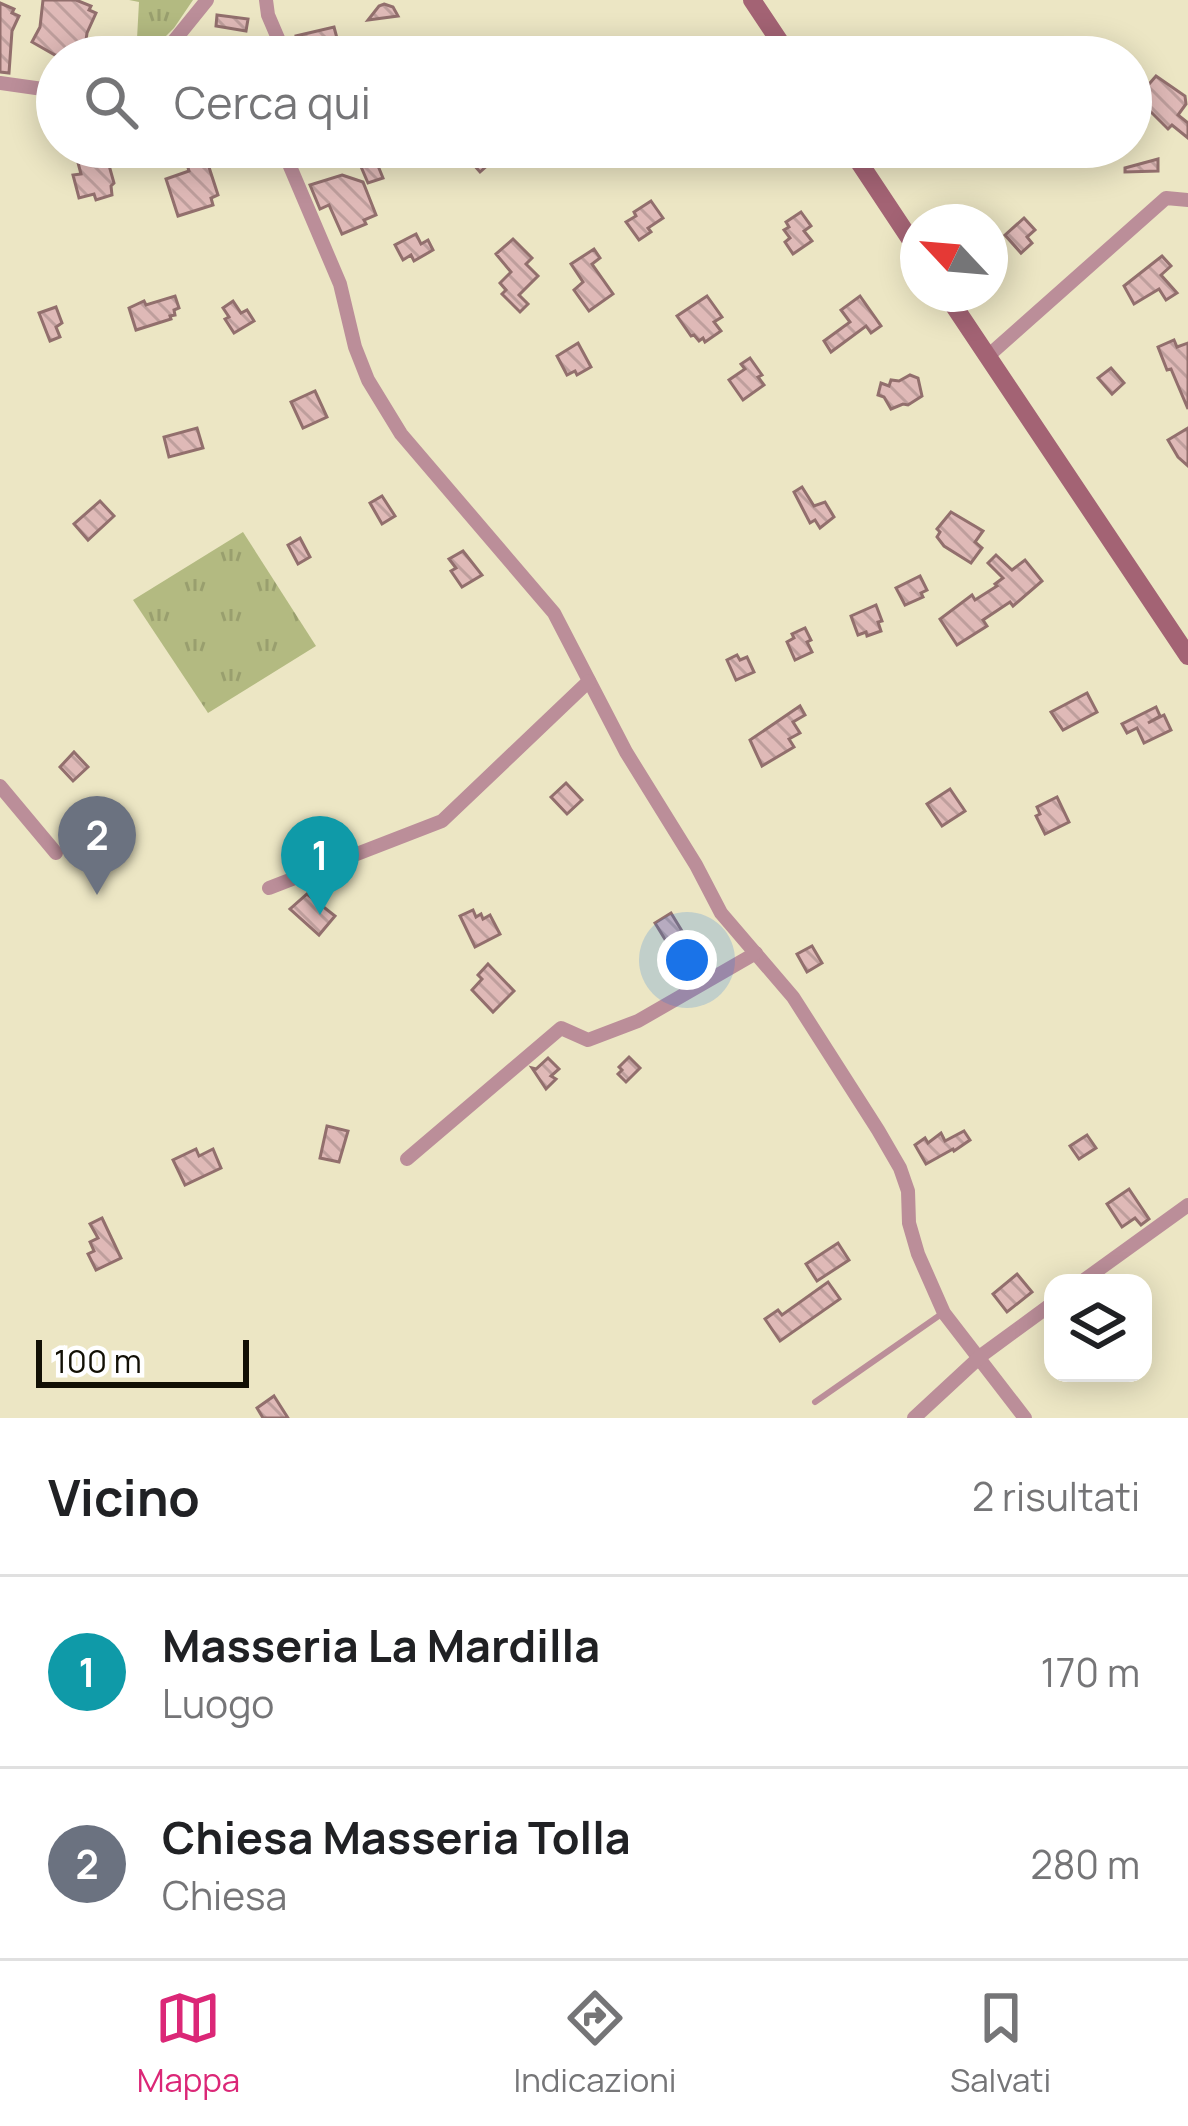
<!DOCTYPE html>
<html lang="it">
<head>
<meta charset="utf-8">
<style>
	:root { --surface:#fff; --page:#f2f2f2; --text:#202124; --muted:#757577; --line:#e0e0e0; --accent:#db2777 }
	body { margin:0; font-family:Manrope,sans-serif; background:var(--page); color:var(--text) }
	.controls { position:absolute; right:36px; bottom:36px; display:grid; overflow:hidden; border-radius:24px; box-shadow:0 6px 30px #0003 }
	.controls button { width:108px; height:108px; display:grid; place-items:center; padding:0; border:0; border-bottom:3px solid var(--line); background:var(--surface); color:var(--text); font:60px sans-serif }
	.compass { position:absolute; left:900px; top:204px; width:108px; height:108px; border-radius:50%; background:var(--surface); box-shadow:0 6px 30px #0003; rotate:296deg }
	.scale { position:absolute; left:36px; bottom:30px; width:213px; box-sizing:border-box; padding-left:12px; border:6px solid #121005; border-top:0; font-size:33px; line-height:42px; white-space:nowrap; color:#121005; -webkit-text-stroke:9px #fff; paint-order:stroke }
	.you { position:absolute; left:687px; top:960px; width:42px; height:42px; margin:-30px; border:9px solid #fff; border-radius:50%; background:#1a73e8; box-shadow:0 0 0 18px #1a73e833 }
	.badge { display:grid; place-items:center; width:78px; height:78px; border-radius:50%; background:var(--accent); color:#fff; font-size:39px; font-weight:700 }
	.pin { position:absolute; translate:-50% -99px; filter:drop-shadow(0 3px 6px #0008) }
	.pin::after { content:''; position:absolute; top:63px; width:42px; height:36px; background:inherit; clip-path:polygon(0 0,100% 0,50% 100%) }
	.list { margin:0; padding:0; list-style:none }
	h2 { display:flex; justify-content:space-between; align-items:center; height:156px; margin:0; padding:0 48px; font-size:51px }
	h2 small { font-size:39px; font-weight:400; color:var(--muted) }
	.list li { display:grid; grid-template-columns:78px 1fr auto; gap:36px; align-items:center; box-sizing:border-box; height:192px; padding:0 48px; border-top:3px solid var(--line) }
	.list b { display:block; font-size:45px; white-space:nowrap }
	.list p { margin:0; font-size:39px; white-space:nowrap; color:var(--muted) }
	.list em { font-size:39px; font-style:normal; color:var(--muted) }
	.icon { flex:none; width:66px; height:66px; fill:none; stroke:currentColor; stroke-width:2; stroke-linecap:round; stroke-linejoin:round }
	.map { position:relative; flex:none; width:1188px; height:1418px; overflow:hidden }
	.search { position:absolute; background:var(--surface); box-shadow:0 6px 30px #0003; left:36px; right:36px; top:36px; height:132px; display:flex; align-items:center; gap:30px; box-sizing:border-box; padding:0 42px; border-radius:66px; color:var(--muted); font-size:45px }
	.sheet { height:540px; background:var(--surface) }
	nav { display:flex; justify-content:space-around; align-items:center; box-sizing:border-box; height:168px; border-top:3px solid var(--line); background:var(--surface); font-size:33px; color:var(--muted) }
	nav a { display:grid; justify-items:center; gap:6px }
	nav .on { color:var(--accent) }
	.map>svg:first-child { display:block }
	.grass { fill:url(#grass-tufts) }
	.building { fill:url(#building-back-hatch); stroke:#926f6d; stroke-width:3 }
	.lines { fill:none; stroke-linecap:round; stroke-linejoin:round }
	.lane { stroke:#bb8e99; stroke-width:6 }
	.street { stroke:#bb8e99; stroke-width:14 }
	.secondary { stroke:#a36374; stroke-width:18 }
</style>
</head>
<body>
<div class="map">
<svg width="1188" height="1418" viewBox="0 0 1188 1418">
	<defs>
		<pattern id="grass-tufts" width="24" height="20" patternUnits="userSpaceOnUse" patternTransform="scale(3)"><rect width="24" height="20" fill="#b3ba81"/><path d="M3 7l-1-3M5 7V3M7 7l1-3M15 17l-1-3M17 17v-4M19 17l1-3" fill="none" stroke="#999f6e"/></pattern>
		<pattern id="building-back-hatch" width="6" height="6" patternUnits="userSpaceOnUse" patternTransform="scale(3)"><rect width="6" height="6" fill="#dfb9b7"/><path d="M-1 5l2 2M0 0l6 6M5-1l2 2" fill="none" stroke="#be9e9c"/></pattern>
	</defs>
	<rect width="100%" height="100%" fill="#ece6c4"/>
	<g class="grass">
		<path d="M 129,0 L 193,0 L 174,28 L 145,57 L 136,57 L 139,2 Z"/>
		<path d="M 243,532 L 316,646 L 208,713 L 133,600 Z"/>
	</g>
	<g class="building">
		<path d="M 43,0 L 76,0 L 91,6 L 89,10 L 96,13 L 87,33 L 84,55 L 67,57 L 55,55 L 32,42 L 40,27 Z"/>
		<path d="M 0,3 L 14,9 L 12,13 L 19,16 L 12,31 L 9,73 L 0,72 Z"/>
		<path d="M 384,4 L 393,7 L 398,16 L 368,20 L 379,6 Z"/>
		<path d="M 217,15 L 248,19 L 246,31 L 216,26 Z"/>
		<path d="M 334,27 L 338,42 L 327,45 L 330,57 L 300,57 L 296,36 Z"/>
		<path d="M 1156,76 L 1185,96 L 1186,104 L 1178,115 L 1188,123 L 1188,138 L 1172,125 L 1168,129 L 1137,98 Z"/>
		<path d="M 96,147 L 100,147 L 102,152 L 105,151 L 114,183 L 111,186 L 112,195 L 96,200 L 94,194 L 79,198 L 73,175 L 81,174 L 77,159 L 86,156 L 91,148 Z"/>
		<path d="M 472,147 L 488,147 L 497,157 L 480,172 L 464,154 Z"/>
		<path d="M 374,156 L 383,178 L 368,183 L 359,162 Z"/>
		<path d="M 206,158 L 218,195 L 211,198 L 213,205 L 178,216 L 166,179 L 189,171 L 187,164 Z"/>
		<path d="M 1158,159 L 1158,171 L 1125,172 L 1125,168 Z"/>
		<path d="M 342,175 L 363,182 L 376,215 L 364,220 L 366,224 L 342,234 L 329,205 L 320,209 L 310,185 Z"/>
		<path d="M 651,201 L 663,218 L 648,228 L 651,232 L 639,240 L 626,222 L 636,216 L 634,212 Z"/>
		<path d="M 801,212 L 811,226 L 804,231 L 812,241 L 793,254 L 785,242 L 790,238 L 784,230 L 789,227 L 786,222 Z"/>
		<path d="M 1024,218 L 1035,230 L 1027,237 L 1032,243 L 1021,253 L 1005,235 Z"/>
		<path d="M 416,234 L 421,244 L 428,240 L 433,250 L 414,261 L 411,255 L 403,260 L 395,245 Z"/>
		<path d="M 513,239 L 532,258 L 526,264 L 538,276 L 519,295 L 528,304 L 520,312 L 502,294 L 506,290 L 500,283 L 511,272 L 496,254 Z"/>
		<path d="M 594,249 L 600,258 L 592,264 L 613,294 L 589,311 L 574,290 L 583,282 L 571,264 Z"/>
		<path d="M 1162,256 L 1171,266 L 1161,275 L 1177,293 L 1166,300 L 1159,289 L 1134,304 L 1124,286 Z"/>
		<path d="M 175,296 L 179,308 L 174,310 L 175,315 L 170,316 L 171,319 L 136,330 L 129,308 L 144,301 L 146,305 Z"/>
		<path d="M 707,296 L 722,317 L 714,322 L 721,331 L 705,342 L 703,338 L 699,341 L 694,335 L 691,336 L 677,316 Z"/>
		<path d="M 860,296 L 881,326 L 871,333 L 866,326 L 831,352 L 824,341 L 850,322 L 841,310 Z"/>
		<path d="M 233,301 L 241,313 L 247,310 L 254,321 L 234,333 L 225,319 L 229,317 L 223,308 Z"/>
		<path d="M 56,307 L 62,323 L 56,327 L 60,337 L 50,341 L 39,313 Z"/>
		<path d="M 1174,340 L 1177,347 L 1188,343 L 1188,409 L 1171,369 L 1167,370 L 1158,347 Z"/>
		<path d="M 578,343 L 591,367 L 577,375 L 575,371 L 567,375 L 557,356 Z"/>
		<path d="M 750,358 L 762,375 L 758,377 L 764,385 L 743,400 L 729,380 L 745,369 L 741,364 Z"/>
		<path d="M 1111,368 L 1124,383 L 1112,394 L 1098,378 Z"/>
		<path d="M 910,375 L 918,378 L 922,396 L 908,405 L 903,404 L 891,409 L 884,397 L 878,395 L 881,383 L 889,386 L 891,380 L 899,381 Z"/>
		<path d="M 315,391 L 327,417 L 303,428 L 291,402 Z"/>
		<path d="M 197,428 L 203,448 L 169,457 L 164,437 Z"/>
		<path d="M 1188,428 L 1188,466 L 1178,457 L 1168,440 Z"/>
		<path d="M 802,487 L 814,506 L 825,502 L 834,517 L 820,528 L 815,520 L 810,523 L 794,492 Z"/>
		<path d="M 382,496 L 395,516 L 382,524 L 370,503 Z"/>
		<path d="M 100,501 L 114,516 L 88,540 L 74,524 Z"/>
		<path d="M 951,512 L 983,531 L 975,542 L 982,548 L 971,563 L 944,546 L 937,537 L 940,532 L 937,529 Z"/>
		<path d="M 300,538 L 310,557 L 298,564 L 288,545 Z"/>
		<path d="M 463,551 L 482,575 L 462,587 L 451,571 L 456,568 L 449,559 Z"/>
		<path d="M 996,555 L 1012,570 L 1025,560 L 1042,581 L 1013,606 L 1010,602 L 983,620 L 987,626 L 957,645 L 940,619 L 972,595 L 975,600 L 997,586 L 995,584 L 1003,578 L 988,563 Z"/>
		<path d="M 920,576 L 927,590 L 921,593 L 923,597 L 905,605 L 896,588 Z"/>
		<path d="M 876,605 L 882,621 L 878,622 L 881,631 L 867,636 L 866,632 L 858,635 L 851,616 Z"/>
		<path d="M 805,628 L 811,640 L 807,642 L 812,652 L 795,660 L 787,642 L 794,638 L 792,634 Z"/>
		<path d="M 737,655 L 740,660 L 747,657 L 754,672 L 736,680 L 727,660 Z"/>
		<path d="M 1087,693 L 1097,712 L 1063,730 L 1051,712 Z"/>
		<path d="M 800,706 L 805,715 L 793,722 L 800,733 L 789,739 L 794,747 L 762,766 L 750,740 Z"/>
		<path d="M 1156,707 L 1160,716 L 1148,723 L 1164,715 L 1171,730 L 1144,743 L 1137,728 L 1127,733 L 1122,724 Z"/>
		<path d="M 74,752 L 88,767 L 73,781 L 60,767 Z"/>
		<path d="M 566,783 L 582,800 L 567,814 L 551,797 Z"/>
		<path d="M 950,789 L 965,811 L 942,826 L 927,804 Z"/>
		<path d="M 1057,797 L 1069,822 L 1045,834 L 1036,816 L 1040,814 L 1037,807 Z"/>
		<path d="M 307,894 L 335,916 L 319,935 L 290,909 Z"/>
		<path d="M 473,910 L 476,917 L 481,914 L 483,919 L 490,915 L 500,934 L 475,947 L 460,916 Z"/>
		<path d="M 671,913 L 682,931 L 666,941 L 655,923 Z"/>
		<path d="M 812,946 L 822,963 L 807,972 L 797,954 Z"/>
		<path d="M 488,964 L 514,991 L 493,1012 L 472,990 L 482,979 L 478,975 Z"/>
		<path d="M 629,1057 L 640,1068 L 626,1082 L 618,1074 L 622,1070 L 619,1067 Z"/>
		<path d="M 548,1058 L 559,1069 L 551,1076 L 556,1079 L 546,1089 L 532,1068 L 536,1069 Z"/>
		<path d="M 327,1126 L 348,1131 L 339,1162 L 320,1158 Z"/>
		<path d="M 964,1131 L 970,1140 L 954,1151 L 953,1149 L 926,1164 L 915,1145 L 925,1138 L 928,1143 L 941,1133 L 945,1141 Z"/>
		<path d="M 1087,1135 L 1096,1148 L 1079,1159 L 1070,1146 Z"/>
		<path d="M 196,1149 L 199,1156 L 213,1149 L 221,1168 L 185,1185 L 173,1160 Z"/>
		<path d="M 1129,1189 L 1149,1219 L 1141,1225 L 1135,1218 L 1122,1227 L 1107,1204 Z"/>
		<path d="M 102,1218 L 121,1258 L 96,1270 L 88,1254 L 94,1251 L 90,1242 L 98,1238 L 90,1224 Z"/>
		<path d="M 838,1243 L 849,1260 L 817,1281 L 806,1264 Z"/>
		<path d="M 1017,1274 L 1032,1292 L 1007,1312 L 993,1294 Z"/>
		<path d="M 828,1282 L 840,1299 L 780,1341 L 765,1319 L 778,1310 L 782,1315 Z"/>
		<path d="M 274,1396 L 288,1418 L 263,1418 L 257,1408 Z"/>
	</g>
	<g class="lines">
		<path class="lane" d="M 815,1402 L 940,1315"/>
		<g class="street">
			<path d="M 266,0 L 268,15 L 286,57"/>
			<path d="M 157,57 L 169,47 L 207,0"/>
			<path d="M 0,83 L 57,91"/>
			<path d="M 288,147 L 286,157 L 340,284 L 355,347 L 368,380 L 401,434 L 554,613 L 626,752 L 696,865 L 721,913 L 793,997 L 878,1130 L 900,1168 L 908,1191 L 909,1223 L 918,1254 L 944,1313 L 1025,1418"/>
			<path d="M 988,356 L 1166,198 L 1188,200"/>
			<path d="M 0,786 L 56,853"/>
			<path d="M 269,888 L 442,821 L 589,681"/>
			<path d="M 407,1159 L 561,1028 L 588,1040 L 638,1021 L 756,953"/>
			<path d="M 1080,1283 L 1188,1205"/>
			<path d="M 914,1418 L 982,1355 L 1053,1303"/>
		</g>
		<g class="secondary">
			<path d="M 752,0 L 790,57"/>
			<path d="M 849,147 L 918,251"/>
			<path d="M 946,294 L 1188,656"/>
		</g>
	</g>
</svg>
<div class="controls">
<button><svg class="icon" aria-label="layers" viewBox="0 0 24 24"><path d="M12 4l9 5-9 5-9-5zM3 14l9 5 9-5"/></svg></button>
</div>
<svg class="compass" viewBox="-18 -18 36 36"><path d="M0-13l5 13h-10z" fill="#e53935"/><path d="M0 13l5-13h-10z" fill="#757577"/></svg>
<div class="scale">100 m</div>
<div class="you"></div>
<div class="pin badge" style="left:320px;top:915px;background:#0f9aa8">1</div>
<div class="pin badge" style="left:97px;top:895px;background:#6b7280">2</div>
<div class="search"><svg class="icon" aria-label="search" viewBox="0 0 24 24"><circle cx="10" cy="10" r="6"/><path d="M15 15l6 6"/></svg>Cerca qui</div>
</div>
<section class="sheet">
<h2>Vicino<small>2 risultati</small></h2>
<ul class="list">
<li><span class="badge" style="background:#0f9aa8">1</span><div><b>Masseria La Mardilla</b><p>Luogo</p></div><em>170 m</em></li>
<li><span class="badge" style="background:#6b7280">2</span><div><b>Chiesa Masseria Tolla</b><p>Chiesa</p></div><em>280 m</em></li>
</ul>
</section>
<nav>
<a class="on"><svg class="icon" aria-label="map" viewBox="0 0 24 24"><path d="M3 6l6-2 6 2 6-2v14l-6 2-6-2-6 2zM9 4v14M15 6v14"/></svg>Mappa</a>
<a><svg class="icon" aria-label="directions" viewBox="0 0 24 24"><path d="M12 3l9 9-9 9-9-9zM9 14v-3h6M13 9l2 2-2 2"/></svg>Indicazioni</a>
<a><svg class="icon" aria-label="saved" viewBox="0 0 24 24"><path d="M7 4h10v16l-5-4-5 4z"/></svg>Salvati</a>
</nav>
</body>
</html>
